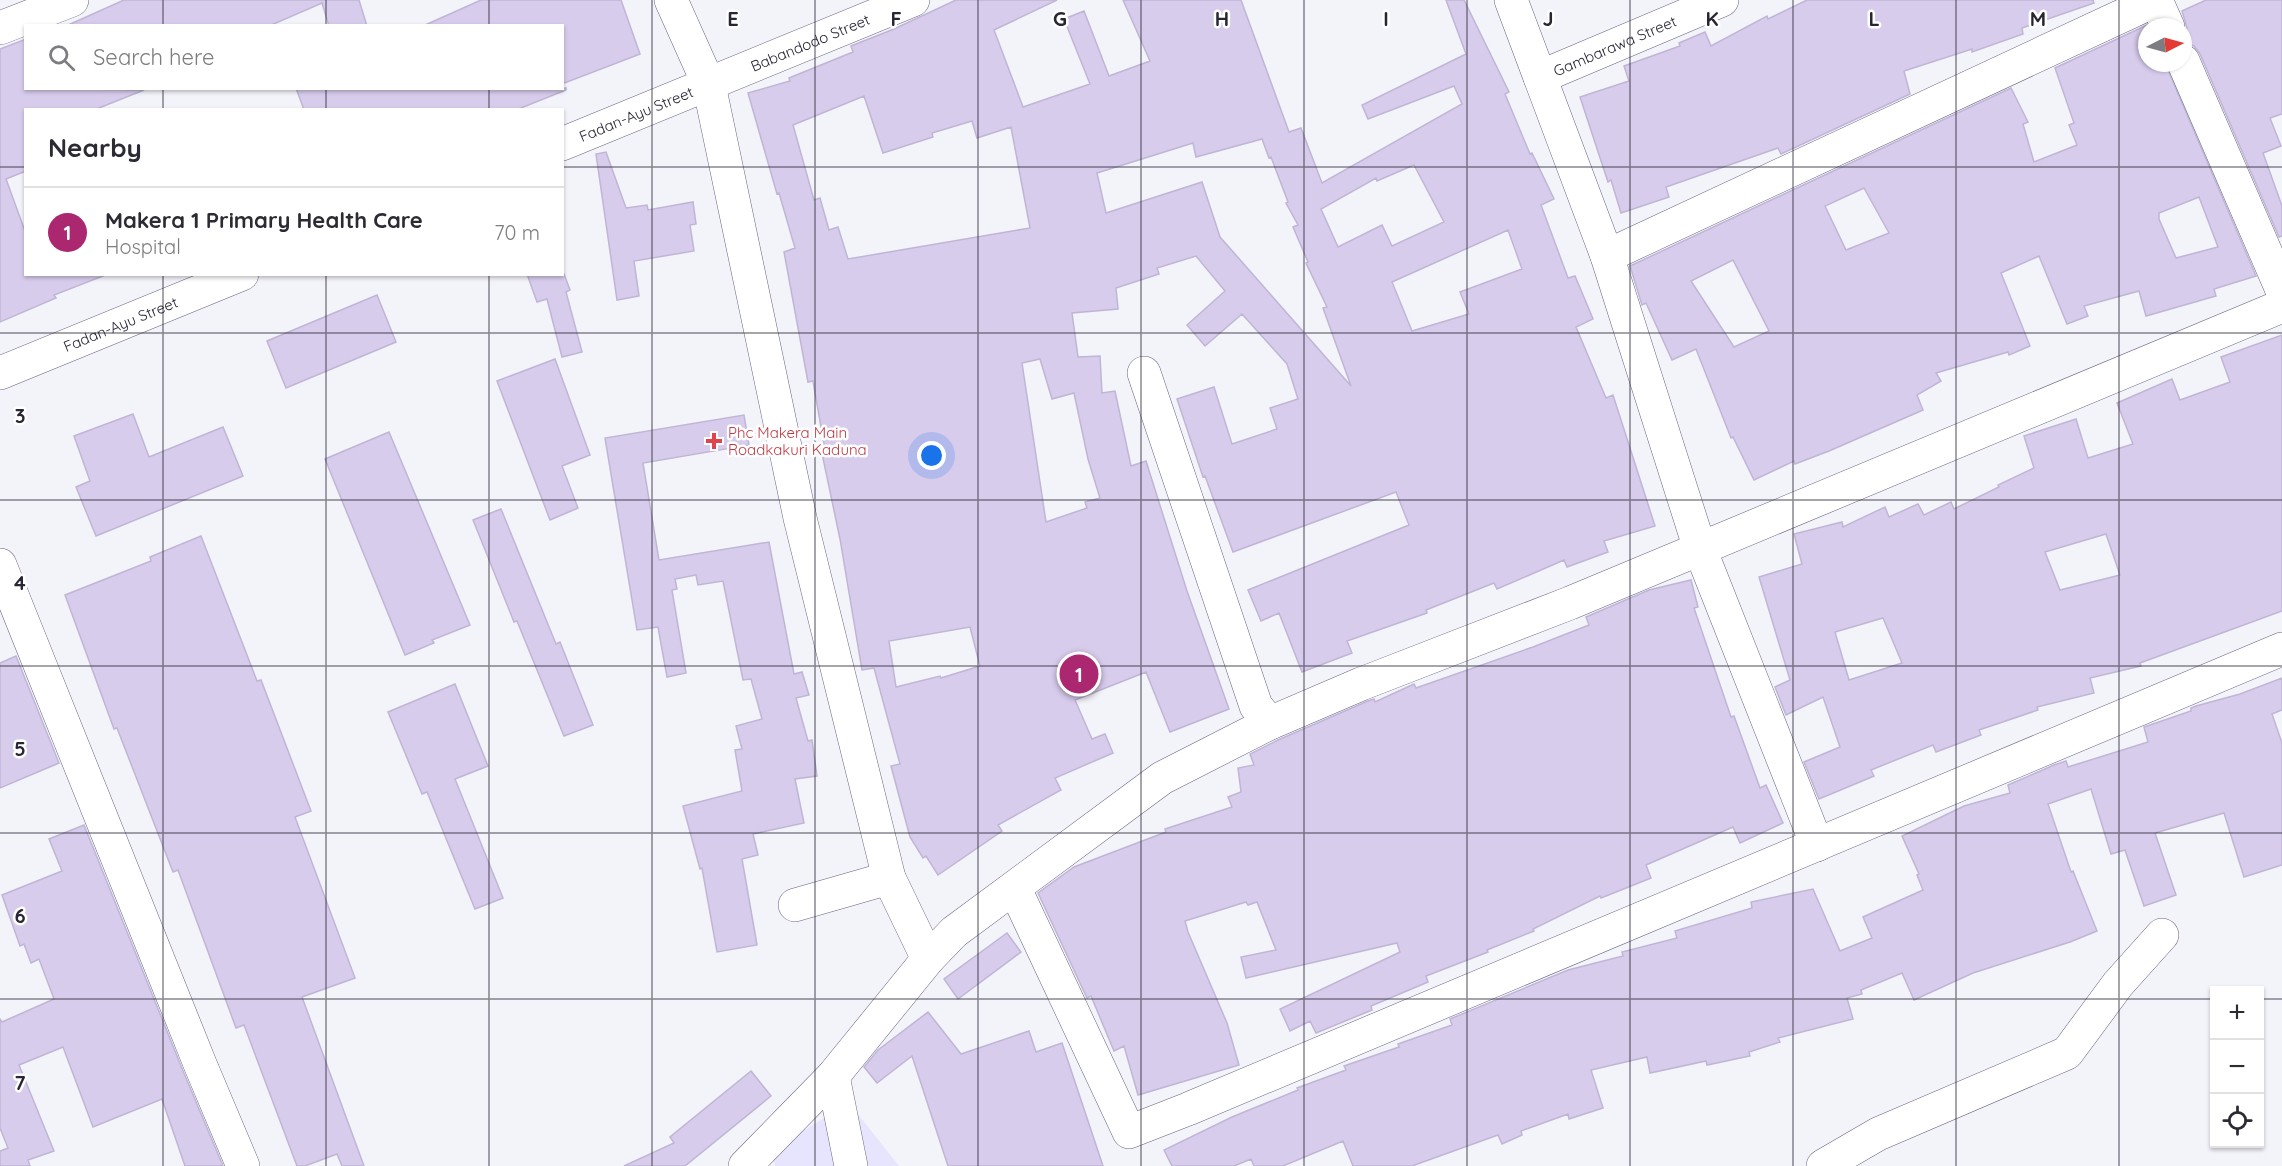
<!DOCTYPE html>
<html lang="en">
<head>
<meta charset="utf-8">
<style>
	:root { --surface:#fff; --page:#f7f7f7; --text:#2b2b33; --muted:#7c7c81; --line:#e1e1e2; --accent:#ab2770 }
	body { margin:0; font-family:Quicksand,sans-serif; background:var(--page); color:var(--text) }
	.controls { position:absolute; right:18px; bottom:18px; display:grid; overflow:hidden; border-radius:0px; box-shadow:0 2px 4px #0004 }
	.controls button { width:54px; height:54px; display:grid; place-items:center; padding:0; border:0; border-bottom:2px solid var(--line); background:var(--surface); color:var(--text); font:30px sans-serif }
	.compass { position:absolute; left:2138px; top:18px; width:54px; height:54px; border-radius:50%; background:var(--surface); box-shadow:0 2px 4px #0004; rotate:84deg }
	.you { position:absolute; left:932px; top:456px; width:21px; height:21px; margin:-15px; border:4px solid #fff; border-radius:50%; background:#1a73e8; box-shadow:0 0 0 9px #1a73e833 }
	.badge { display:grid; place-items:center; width:39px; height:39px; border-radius:50%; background:var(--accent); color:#fff; font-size:20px; font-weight:700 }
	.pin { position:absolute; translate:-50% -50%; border:3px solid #fff; box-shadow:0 2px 6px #0006 }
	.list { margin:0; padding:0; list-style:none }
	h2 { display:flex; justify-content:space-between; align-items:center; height:78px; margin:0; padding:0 24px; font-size:26px }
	h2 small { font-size:20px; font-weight:400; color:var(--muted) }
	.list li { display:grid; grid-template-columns:39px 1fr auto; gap:18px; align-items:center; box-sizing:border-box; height:90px; padding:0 24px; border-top:2px solid var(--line) }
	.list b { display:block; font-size:22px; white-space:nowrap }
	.list p { margin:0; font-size:20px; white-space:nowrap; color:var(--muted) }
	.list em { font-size:20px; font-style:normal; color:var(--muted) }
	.icon { flex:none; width:33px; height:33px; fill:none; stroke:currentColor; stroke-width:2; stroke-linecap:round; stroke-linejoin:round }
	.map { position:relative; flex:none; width:2282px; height:1166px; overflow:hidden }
	.search { position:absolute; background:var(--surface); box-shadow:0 2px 4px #0004; left:24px; top:24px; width:540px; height:66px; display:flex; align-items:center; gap:15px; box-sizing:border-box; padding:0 21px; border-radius:0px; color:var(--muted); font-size:22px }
	.panel { position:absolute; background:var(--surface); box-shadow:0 2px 4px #0004; left:24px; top:108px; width:540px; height:168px; border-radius:0px }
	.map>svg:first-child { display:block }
	.built { fill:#e7e4fd }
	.building { fill:#d8cced; stroke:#c0b5d5; stroke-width:1.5; fill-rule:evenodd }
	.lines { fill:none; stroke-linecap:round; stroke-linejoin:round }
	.minor-casing { stroke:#686482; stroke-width:34 }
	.minor { stroke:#fff; stroke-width:33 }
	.grid { fill:none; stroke:#282633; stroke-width:1.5; stroke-opacity:0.55 }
	.health-dot { fill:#e0444e; stroke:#fff; stroke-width:2 }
	.labels { text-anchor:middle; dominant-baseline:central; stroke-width:5; stroke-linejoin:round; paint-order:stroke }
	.street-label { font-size:15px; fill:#282633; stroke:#fff }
	.health-label { font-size:15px; fill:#be3a42; stroke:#fff; text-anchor:start }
	.grid-label { font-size:20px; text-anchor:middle; font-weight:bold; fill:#282633; stroke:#fff; stroke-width:5; stroke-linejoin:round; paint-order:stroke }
</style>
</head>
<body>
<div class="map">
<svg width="2282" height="1166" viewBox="0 0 2282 1166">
	<rect width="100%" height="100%" fill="#f3f3fa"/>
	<path class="built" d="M 849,1103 L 899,1166 L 775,1166 L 773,1149 Z"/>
	<g class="building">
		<path d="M 124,0 L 359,0 L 367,26 L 329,26 L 322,3 L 269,26 L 66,26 Z"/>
		<path d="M 481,0 L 621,0 L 640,54 L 562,84 L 562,26 L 423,26 Z"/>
		<path d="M 956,0 L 1057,0 L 994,30 L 1023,107 L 1090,84 L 1064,19 L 1084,11 L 1109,76 L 1150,61 L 1123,0 L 1241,0 L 1289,132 L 1301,128 L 1322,183 L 1462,104 L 1454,86 L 1368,119 L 1362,105 L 1466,54 L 1446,0 L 1464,0 L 1509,92 L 1505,94 L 1530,154 L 1532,153 L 1554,199 L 1541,205 L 1568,278 L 1575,276 L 1593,319 L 1576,327 L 1606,398 L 1613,395 L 1655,526 L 1604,541 L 1608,552 L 1567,567 L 1564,560 L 1497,589 L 1494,583 L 1426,610 L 1427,613 L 1347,641 L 1352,653 L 1302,672 L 1279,613 L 1261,621 L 1248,590 L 1409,525 L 1396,492 L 1233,552 L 1205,476 L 1203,477 L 1177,399 L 1214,387 L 1232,444 L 1277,429 L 1270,408 L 1298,399 L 1287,364 L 1242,314 L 1205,346 L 1187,325 L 1225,291 L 1196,256 L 1157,268 L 1159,274 L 1116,288 L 1118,309 L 1072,313 L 1078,357 L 1100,356 L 1102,393 L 1115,391 L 1131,466 L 1146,461 L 1187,591 L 1229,709 L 1170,732 L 1146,672 L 1075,700 L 1092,739 L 1105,734 L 1113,753 L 1055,778 L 1061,790 L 998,825 L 1002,831 L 938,875 L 926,856 L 923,858 L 910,837 L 891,766 L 900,764 L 874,668 L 862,670 L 840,539 L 820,444 L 824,444 L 813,381 L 808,382 L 784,252 L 795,248 L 779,193 L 777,194 L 748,93 L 790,81 L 789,78 L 853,52 L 851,46 L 894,29 ZM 864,96 L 883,153 L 933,137 L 932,133 L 972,121 L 977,138 L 1011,127 L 1030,228 L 848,259 L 838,227 L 829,230 L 820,198 L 814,200 L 793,125 ZM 1262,139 L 1269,158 L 1271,157 L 1288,202 L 1286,203 L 1298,225 L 1293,227 L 1308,262 L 1306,263 L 1327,307 L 1323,308 L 1351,386 L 1220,237 L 1202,182 L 1106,213 L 1097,173 L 1193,143 L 1196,157 ZM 1414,165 L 1444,222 L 1392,246 L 1382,225 L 1338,247 L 1321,209 L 1376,178 L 1377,181 ZM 1508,230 L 1522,269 L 1460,292 L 1469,314 L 1412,331 L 1392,282 ZM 1040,359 L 1052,399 L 1074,393 L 1088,459 L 1100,498 L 1085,502 L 1087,508 L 1046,522 L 1022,363 ZM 970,627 L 980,666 L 941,678 L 940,676 L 896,687 L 889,641 Z"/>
		<path d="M 1807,0 L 2093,0 L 2094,3 L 2022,28 L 2023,34 L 1972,52 L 1972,49 L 1904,71 L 1910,94 L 1781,154 L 1778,148 L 1666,187 L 1669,197 L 1621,213 L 1611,180 L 1608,182 L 1580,97 L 1629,81 L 1624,66 L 1680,46 L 1679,43 L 1705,32 L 1711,46 L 1767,16 L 1768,19 Z"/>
		<path d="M 2206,0 L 2282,0 L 2282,114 L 2270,118 L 2281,146 L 2263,153 L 2282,206 L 2282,236 L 2279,237 L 2200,54 L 2194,46 L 2183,43 L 2187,28 L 2182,11 Z"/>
		<path d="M 2147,25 L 2147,63 L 2165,63 L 2256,276 L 2214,289 L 2216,296 L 2146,316 L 2139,291 L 2084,306 L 2088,316 L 2067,324 L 2039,256 L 2001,273 L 2030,346 L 2009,355 L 2008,352 L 1936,373 L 1941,381 L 1917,395 L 1923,410 L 1829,451 L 1795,464 L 1794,461 L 1754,480 L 1733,437 L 1731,438 L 1696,349 L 1672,360 L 1646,303 L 1642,305 L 1630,266 L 2011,88 L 2028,122 L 2023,124 L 2034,162 L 2077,145 L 2069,125 L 2074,123 L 2055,68 ZM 1864,188 L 1889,233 L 1846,250 L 1825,206 ZM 2199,197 L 2218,247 L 2176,258 L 2159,219 L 2159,213 ZM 1733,260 L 1769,331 L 1734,347 L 1691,281 Z"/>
		<path d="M 26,39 L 26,88 L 144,90 L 94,110 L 26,110 L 26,171 L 6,179 L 26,234 L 26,274 L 103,274 L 103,276 L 54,295 L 56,298 L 0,322 L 0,49 Z"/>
		<path d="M 296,88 L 566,88 L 566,90 L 516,110 L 304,110 Z"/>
		<path d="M 606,152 L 626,208 L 647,205 L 648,210 L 693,202 L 696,224 L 690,225 L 694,251 L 634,261 L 639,296 L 617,300 L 596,154 Z"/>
		<path d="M 527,274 L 564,274 L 570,290 L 566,292 L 582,352 L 562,357 L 547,299 L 537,302 Z"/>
		<path d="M 377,295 L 396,342 L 286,388 L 267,341 Z"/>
		<path d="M 2282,335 L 2282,611 L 2140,663 L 2141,666 L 2090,678 L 2094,693 L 2037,707 L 2038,710 L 1979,730 L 1981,735 L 1936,752 L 1933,745 L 1871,770 L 1874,776 L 1819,799 L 1804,762 L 1840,747 L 1823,697 L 1786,715 L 1775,687 L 1790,680 L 1759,577 L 1802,564 L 1794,534 L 1842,522 L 1843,527 L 1885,507 L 1889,517 L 1918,504 L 1924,515 L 1951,502 L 1954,509 L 1999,487 L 1998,485 L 2034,468 L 2024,436 L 2076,419 L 2088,458 L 2133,444 L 2117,403 L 2172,379 L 2180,400 L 2230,382 L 2221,357 ZM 2106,534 L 2120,575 L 2060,590 L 2045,552 ZM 1883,618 L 1902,663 L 1849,680 L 1835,632 Z"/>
		<path d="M 555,359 L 590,455 L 562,466 L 578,508 L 550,520 L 497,381 Z"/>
		<path d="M 133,414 L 149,457 L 223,427 L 243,476 L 96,536 L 76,487 L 90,481 L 74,436 Z"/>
		<path d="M 744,415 L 749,445 L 643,463 L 659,560 L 769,542 L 794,674 L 802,672 L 809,695 L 796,698 L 808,741 L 812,740 L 817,776 L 795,779 L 804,823 L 753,834 L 758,855 L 742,859 L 757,945 L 717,952 L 702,868 L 700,869 L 683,806 L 742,791 L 735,750 L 742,749 L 736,726 L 762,719 L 751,679 L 743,680 L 723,581 L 698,585 L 696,575 L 675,579 L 677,589 L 672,590 L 686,673 L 667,677 L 658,627 L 637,630 L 605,438 Z"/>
		<path d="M 389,432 L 470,625 L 432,640 L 434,643 L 405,655 L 325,459 Z"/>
		<path d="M 501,509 L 556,644 L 560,642 L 593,725 L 564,736 L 517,621 L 514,622 L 473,520 Z"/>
		<path d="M 201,536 L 257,681 L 261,680 L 311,811 L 295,817 L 355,978 L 302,997 L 364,1166 L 342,1166 L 337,1154 L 305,1166 L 297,1166 L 244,1025 L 236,1028 L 178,870 L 173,872 L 117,728 L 114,729 L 65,595 L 151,561 L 150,557 Z"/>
		<path d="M 1691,580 L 1698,607 L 1694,608 L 1731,717 L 1734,716 L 1760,788 L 1766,785 L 1783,823 L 1740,843 L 1733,827 L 1646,865 L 1651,878 L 1601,898 L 1600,896 L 1533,929 L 1534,931 L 1487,950 L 1488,952 L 1426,976 L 1428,982 L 1371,1006 L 1372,1010 L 1316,1033 L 1310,1021 L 1290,1031 L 1280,1009 L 1400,952 L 1397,943 L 1246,978 L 1241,957 L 1276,950 L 1257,902 L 1248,905 L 1246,902 L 1185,921 L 1188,932 L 1227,1023 L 1239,1065 L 1138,1095 L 1124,1046 L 1114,1051 L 1091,996 L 1087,998 L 1038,893 L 1074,867 L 1166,832 L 1165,829 L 1232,807 L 1228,797 L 1241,792 L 1238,768 L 1254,765 L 1250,754 L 1278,740 L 1368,701 L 1374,699 L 1375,702 L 1414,684 L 1416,688 L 1533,647 L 1589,625 L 1586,617 L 1649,590 Z"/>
		<path d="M 16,656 L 59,763 L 0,788 L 0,663 Z"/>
		<path d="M 2282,678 L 2282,710 L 2272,714 L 2282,743 L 2282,865 L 2244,877 L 2224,813 L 2155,833 L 2176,895 L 2144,906 L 2125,850 L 2111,854 L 2091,789 L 2048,804 L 2071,872 L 2073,871 L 2097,931 L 2070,942 L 1973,973 L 1914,1000 L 1902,973 L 1861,990 L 1862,994 L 1847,998 L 1853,1019 L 1778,1038 L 1780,1042 L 1749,1052 L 1750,1056 L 1707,1065 L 1706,1061 L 1650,1073 L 1647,1057 L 1591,1070 L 1603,1108 L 1569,1119 L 1568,1114 L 1521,1131 L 1522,1135 L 1502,1144 L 1498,1135 L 1412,1166 L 1353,1166 L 1343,1141 L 1283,1166 L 1254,1166 L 1251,1159 L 1234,1166 L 1172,1166 L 1164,1150 L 1232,1117 L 1298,1090 L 1297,1088 L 1346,1070 L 1344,1066 L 1399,1047 L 1398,1044 L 1452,1025 L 1450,1019 L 1568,970 L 1623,956 L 1622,952 L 1677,938 L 1675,931 L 1752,908 L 1751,902 L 1813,889 L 1840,951 L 1872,938 L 1863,917 L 1923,890 L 1917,875 L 1919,874 L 1902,836 L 1964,806 L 2010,793 L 2008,785 L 2054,765 L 2066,761 L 2068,767 L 2148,742 L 2144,727 L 2191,711 L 2191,708 L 2196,706 L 2240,694 Z"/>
		<path d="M 455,684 L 488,766 L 455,779 L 503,898 L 475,909 L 427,792 L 422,794 L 388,712 Z"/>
		<path d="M 84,825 L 183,1071 L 223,1166 L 185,1166 L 162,1099 L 93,1127 L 63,1047 L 19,1065 L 54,1151 L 28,1160 L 30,1166 L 0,1166 L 0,1151 L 8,1148 L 0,1128 L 0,1019 L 2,1022 L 54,999 L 39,959 L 31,963 L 24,944 L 20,946 L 2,895 L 62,871 L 49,839 Z"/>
		<path d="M 1007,933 L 1021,952 L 958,999 L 944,979 Z"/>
		<path d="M 928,1012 L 961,1054 L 1029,1031 L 1036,1052 L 1062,1043 L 1103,1166 L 948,1166 L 912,1056 L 877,1083 L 864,1067 L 878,1050 Z"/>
		<path d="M 751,1071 L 771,1096 L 685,1166 L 624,1166 L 674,1143 L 670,1137 Z"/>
	</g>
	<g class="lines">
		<g class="minor-casing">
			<g id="minor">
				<path d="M 671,0 L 709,85 L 800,518 L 889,878 L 928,959"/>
				<path d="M 1511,0 L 1607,256 L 1700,549 L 1817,845"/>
				<path d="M 2156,0 L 2168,27"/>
				<path d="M 0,28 L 72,0"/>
				<path d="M 2183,61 L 2282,290"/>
				<path id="s1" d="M 1540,77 L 1722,0"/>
				<path id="s2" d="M 562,144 L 913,0"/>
				<path d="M 1607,256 L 2156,0"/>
				<path id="s3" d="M 0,373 L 242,274"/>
				<path d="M 1144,373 L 1256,706 L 1270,723"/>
				<path d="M 0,565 L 200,1064 L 243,1166"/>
				<path d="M 1015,889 L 1129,1132 L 1188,1109 L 2282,649"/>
				<path d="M 795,905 L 889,878"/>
				<path d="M 833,1076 L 851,1166"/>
				<path d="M 745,1166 L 833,1076 L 928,959 L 954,932 L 1162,778 L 1270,723 L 1361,684 L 1570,603 L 2282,306"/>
				<path d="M 1823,1166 L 1878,1134 L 2067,1053 L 2118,984 L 2162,935"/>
			</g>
		</g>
		<use href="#minor" class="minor"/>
	</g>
	<path class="grid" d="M 163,0 L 163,26M 326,0 L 326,26M 489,0 L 489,26M 652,0 L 652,1166M 815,0 L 815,1166M 978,0 L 978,1166M 1141,0 L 1141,1166M 1304,0 L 1304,1166M 1467,0 L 1467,1166M 1630,0 L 1630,1166M 1793,0 L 1793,1166M 1956,0 L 1956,1166M 2119,0 L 2119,1166M 163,88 L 163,110M 326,88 L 326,110M 489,88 L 489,110M 0,167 L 26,167M 562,167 L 2282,167M 163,274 L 163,1166M 326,274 L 326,1166M 489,274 L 489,1166M 0,333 L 2282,333M 0,500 L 2282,500M 0,666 L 2282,666M 0,833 L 2282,833M 0,999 L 2214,999M 2260,999 L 2282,999"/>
	<path class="health-dot" d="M711 432h6v6h6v6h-6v6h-6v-6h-6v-6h6z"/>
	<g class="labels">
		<g class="street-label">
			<text stroke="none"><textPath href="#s2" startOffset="268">Babandodo Street</textPath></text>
			<text stroke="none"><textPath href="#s1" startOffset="81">Gambarawa Street</textPath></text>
			<text stroke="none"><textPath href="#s2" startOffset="80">Fadan-Ayu Street</textPath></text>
			<text stroke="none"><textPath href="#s3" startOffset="130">Fadan-Ayu Street</textPath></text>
		</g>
		<g class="health-label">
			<text x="728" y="432">Phc Makera Main<tspan x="728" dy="17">Roadkakuri Kaduna</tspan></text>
		</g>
	</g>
	<g class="grid-label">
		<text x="733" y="26">E</text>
		<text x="896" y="26">F</text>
		<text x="1060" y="26">G</text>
		<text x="1222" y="26">H</text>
		<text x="1386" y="26">I</text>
		<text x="1548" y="26">J</text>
		<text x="1712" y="26">K</text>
		<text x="1874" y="26">L</text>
		<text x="2038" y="26">M</text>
		<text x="20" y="423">3</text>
		<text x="20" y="590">4</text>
		<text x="20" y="756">5</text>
		<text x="20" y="923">6</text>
		<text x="20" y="1090">7</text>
	</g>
</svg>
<div class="controls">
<button>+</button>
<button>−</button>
<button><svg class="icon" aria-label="locate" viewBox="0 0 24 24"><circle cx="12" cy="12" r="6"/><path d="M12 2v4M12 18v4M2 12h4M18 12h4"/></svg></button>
</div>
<svg class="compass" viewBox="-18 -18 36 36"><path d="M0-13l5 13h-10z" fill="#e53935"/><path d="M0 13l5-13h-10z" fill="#7c7c81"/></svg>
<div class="you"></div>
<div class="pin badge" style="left:1079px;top:674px">1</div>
<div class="search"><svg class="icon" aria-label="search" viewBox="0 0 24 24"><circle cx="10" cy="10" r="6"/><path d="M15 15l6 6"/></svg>Search here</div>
<section class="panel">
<h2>Nearby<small></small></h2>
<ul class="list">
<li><span class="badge">1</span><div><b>Makera 1 Primary Health Care</b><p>Hospital</p></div><em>70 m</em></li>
</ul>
</section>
</div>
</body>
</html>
